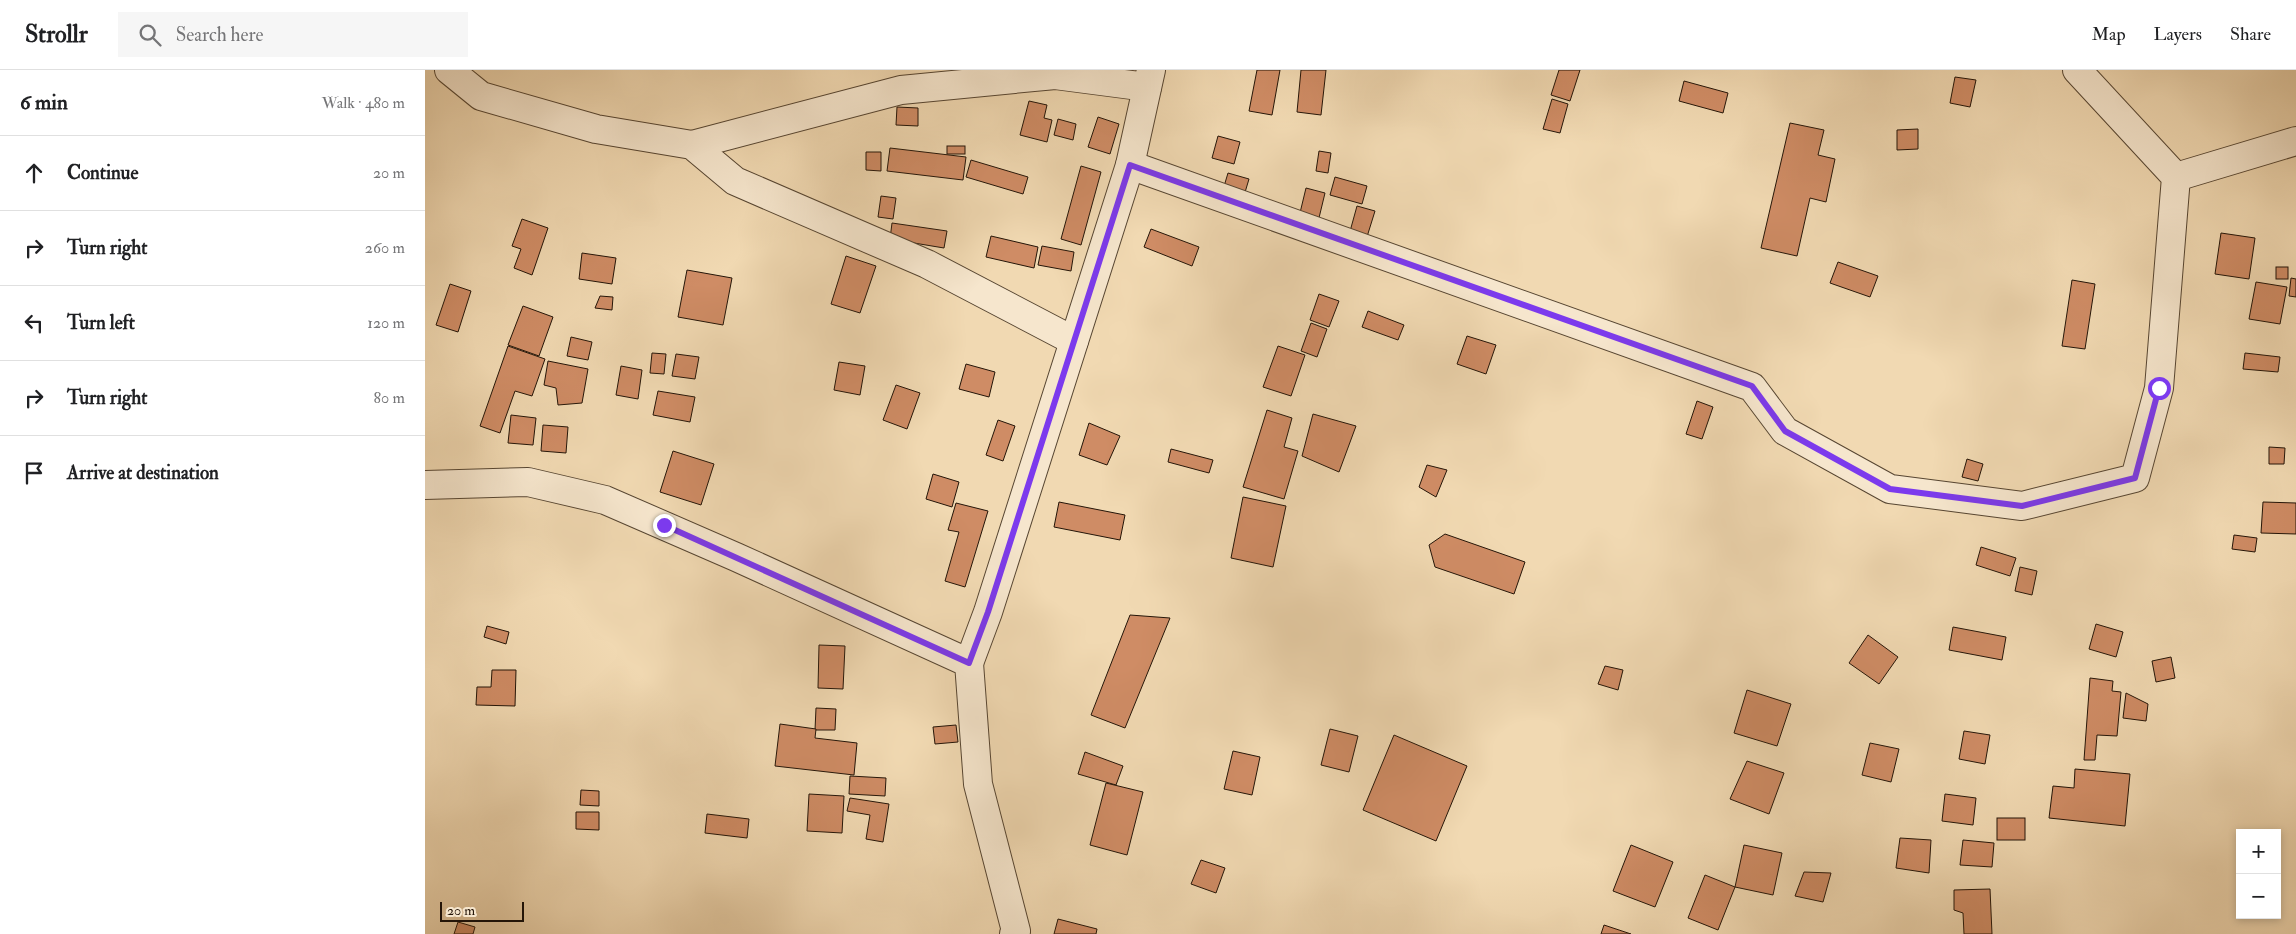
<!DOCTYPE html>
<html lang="en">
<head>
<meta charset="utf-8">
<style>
	:root { --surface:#fff; --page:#f6f6f6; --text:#202124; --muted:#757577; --line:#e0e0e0 }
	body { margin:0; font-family:"IM FELL Double Pica",serif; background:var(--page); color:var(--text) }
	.controls { position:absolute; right:15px; bottom:15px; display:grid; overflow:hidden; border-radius:0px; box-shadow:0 2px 8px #0003 }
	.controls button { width:45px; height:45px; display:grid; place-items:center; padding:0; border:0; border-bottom:1px solid var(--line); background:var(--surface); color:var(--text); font:25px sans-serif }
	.scale { position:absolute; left:15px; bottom:12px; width:84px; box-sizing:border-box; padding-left:5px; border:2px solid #241508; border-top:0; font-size:14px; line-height:18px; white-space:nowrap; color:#241508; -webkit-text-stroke:4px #f6e6cd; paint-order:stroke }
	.stop { position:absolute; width:15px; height:15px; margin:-11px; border:4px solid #7c3aed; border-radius:50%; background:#fff }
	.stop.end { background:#7c3aed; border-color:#fff; box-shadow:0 1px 5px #0008 }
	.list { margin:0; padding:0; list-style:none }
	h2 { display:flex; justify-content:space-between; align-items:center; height:65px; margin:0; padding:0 20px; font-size:21px }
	h2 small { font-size:16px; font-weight:400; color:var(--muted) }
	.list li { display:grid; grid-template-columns:32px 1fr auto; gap:15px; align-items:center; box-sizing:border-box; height:75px; padding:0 20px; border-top:1px solid var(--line) }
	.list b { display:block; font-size:19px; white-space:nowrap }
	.list em { font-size:16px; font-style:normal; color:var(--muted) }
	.icon { flex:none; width:28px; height:28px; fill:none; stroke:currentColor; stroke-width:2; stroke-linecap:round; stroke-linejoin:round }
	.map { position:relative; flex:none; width:1871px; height:864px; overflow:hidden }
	header { display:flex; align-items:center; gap:30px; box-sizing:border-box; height:70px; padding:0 25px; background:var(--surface); border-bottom:1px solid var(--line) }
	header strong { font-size:24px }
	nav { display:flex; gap:28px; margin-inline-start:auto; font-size:18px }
	.search { width:350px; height:45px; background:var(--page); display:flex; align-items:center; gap:12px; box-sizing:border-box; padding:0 18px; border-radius:0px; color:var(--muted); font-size:19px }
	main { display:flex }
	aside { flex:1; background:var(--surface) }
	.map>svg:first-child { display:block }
	.building { fill:#cf8c65; stroke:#241508 }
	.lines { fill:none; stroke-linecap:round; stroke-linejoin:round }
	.minor-casing { stroke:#574632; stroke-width:30 }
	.minor { stroke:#f6e6cd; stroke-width:28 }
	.route { stroke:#7c3aed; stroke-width:6 }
</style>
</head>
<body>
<header>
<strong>Strollr</strong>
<div class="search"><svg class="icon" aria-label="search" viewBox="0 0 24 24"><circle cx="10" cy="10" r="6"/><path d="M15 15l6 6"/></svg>Search here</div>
<nav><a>Map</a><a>Layers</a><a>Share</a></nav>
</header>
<main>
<aside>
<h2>6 min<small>Walk · 480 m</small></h2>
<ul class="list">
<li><svg class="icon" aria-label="ahead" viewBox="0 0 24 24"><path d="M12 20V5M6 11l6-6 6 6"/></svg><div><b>Continue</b></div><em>20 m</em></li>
<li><svg class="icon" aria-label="right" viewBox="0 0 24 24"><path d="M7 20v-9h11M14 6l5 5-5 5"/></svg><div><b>Turn right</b></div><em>260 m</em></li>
<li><svg class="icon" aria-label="left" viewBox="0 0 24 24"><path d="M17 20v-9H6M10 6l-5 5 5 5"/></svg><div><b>Turn left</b></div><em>120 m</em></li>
<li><svg class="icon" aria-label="right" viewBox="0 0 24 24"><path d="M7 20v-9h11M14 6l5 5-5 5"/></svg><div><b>Turn right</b></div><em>80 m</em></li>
<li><svg class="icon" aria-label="arrive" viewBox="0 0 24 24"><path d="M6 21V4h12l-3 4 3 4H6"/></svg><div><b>Arrive at destination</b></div></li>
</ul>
</aside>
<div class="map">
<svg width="1871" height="864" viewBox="0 0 1871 864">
	<rect width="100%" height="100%" fill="#f1d9b2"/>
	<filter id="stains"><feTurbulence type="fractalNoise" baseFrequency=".004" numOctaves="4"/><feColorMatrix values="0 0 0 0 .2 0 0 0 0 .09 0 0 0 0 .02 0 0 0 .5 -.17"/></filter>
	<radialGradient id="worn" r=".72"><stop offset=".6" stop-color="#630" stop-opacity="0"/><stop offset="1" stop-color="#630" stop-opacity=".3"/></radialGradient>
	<g class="building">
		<path d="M 832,0 L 855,0 L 847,45 L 824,41 Z"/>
		<path d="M 876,0 L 901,0 L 896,45 L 872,42 Z"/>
		<path d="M 1134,0 L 1155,0 L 1145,31 L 1126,25 Z"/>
		<path d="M 1530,7 L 1551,10 L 1545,37 L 1525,33 Z"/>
		<path d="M 1259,11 L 1303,23 L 1298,43 L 1254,31 Z"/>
		<path d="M 1127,29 L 1143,34 L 1135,63 L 1118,59 Z"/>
		<path d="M 604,31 L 622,35 L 619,48 L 627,50 L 622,72 L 595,65 Z"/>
		<path d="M 472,37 L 493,38 L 493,56 L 471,55 Z"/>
		<path d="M 673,47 L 694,54 L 685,84 L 663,77 Z"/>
		<path d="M 633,49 L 651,54 L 648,70 L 629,65 Z"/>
		<path d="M 1365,53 L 1399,60 L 1393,85 L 1410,89 L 1401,132 L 1385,128 L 1372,186 L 1336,178 Z"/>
		<path d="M 1493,59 L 1493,79 L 1472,80 L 1472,60 Z"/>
		<path d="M 793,66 L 815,72 L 809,94 L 787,88 Z"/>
		<rect x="522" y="76" width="18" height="8"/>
		<path d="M 465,78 L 541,87 L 538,110 L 462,101 Z"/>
		<path d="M 894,81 L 906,83 L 903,103 L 891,101 Z"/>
		<path d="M 441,82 L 456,82 L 456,101 L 441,100 Z"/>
		<path d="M 546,90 L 603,107 L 598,124 L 541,107 Z"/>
		<path d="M 656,96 L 676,102 L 656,175 L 636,169 Z"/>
		<path d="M 803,103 L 824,109 L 818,129 L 797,123 Z"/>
		<path d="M 910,107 L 942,116 L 937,134 L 905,125 Z"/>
		<path d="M 881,118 L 900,123 L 893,152 L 874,147 Z"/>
		<path d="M 456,126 L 471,128 L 468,149 L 453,147 Z"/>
		<path d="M 932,136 L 950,141 L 941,170 L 924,165 Z"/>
		<path d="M 97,149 L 123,158 L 107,205 L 89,198 L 96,179 L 87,176 Z"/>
		<path d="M 467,153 L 522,161 L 519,178 L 465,169 Z"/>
		<path d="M 726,159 L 774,177 L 767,196 L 719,177 Z"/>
		<path d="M 1796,163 L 1830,168 L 1824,209 L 1790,204 Z"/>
		<path d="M 566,166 L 613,177 L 609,198 L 561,187 Z"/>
		<path d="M 617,176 L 649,182 L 646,201 L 613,195 Z"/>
		<path d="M 157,183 L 191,188 L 187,214 L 154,209 Z"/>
		<path d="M 421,186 L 451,196 L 435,243 L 406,234 Z"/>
		<path d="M 1413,192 L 1453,206 L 1445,227 L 1405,213 Z"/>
		<rect x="1851" y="197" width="12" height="12"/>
		<path d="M 262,200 L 307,208 L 298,255 L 253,247 Z"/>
		<path d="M 1866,208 L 1871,209 L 1871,227 L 1864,226 Z"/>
		<path d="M 1647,210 L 1670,214 L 1660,279 L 1637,276 Z"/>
		<path d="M 1831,212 L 1862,217 L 1855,254 L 1824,249 Z"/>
		<path d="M 25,214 L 46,221 L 33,262 L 11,255 Z"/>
		<path d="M 894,224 L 914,231 L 904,257 L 885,250 Z"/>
		<path d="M 175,226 L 188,227 L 187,240 L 170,238 Z"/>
		<path d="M 98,236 L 128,247 L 114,286 L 83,275 Z"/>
		<path d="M 943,241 L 979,255 L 973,270 L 937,257 Z"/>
		<path d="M 886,253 L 902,259 L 892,287 L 876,281 Z"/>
		<path d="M 1042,266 L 1071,275 L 1061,304 L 1032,294 Z"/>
		<path d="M 146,267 L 167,272 L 163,290 L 142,286 Z"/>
		<path d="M 83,276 L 120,289 L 107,326 L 90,321 L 75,363 L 55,356 Z"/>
		<path d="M 853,276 L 880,285 L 866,326 L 838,317 Z"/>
		<path d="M 227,283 L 241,284 L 239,304 L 225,303 Z"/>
		<path d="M 1820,283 L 1855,287 L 1853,302 L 1818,299 Z"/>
		<path d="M 251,284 L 274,287 L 270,309 L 247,306 Z"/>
		<path d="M 123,291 L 163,299 L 157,333 L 133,335 L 131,318 L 119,315 Z"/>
		<path d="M 414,292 L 440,296 L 435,325 L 409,320 Z"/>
		<path d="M 541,294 L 570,302 L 564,327 L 534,319 Z"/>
		<path d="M 196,296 L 217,300 L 213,329 L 191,325 Z"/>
		<path d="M 471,315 L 495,323 L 482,359 L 458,350 Z"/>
		<path d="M 233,321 L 270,327 L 265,352 L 228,345 Z"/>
		<path d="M 1272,331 L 1288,337 L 1277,369 L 1261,364 Z"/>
		<path d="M 842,340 L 867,348 L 859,377 L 873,381 L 859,429 L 818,417 Z"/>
		<path d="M 888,344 L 931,356 L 914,402 L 877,386 Z"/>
		<path d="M 86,345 L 111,348 L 108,375 L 83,373 Z"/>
		<path d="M 573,350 L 590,356 L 578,391 L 561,385 Z"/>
		<path d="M 664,353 L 695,366 L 682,395 L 654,385 Z"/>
		<path d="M 118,355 L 143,357 L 141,383 L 116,381 Z"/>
		<path d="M 1844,377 L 1860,378 L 1859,394 L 1844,394 Z"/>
		<path d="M 746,379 L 788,390 L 784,403 L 743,392 Z"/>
		<path d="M 248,381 L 289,394 L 276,435 L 235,422 Z"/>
		<path d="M 1542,389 L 1558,394 L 1553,411 L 1537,407 Z"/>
		<path d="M 1002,395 L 1022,400 L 1011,427 L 994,417 Z"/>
		<path d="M 508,404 L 534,412 L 527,437 L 501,429 Z"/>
		<path d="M 818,427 L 861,436 L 848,497 L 806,488 Z"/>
		<path d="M 634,432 L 700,445 L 695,470 L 629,457 Z"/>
		<path d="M 1838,432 L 1871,433 L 1871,464 L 1836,463 Z"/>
		<path d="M 531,433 L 563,441 L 540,517 L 520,511 L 534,462 L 523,460 Z"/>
		<path d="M 1020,464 L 1100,492 L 1089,524 L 1010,497 L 1004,475 Z"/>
		<path d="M 1809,465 L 1832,468 L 1830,482 L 1807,479 Z"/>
		<path d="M 1556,477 L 1591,488 L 1585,506 L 1551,495 Z"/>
		<path d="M 1595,497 L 1612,501 L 1607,525 L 1590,521 Z"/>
		<path d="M 705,545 L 745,548 L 700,658 L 666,645 Z"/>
		<path d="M 1671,554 L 1698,562 L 1691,587 L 1664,579 Z"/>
		<path d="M 62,556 L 84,562 L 81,574 L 59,567 Z"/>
		<path d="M 1528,557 L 1581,567 L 1577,590 L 1524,580 Z"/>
		<path d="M 1443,565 L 1473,587 L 1454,614 L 1424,593 Z"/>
		<path d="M 394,575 L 420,576 L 418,619 L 393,618 Z"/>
		<path d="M 1746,587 L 1750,608 L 1731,612 L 1727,591 Z"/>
		<path d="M 1180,596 L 1198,600 L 1193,620 L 1173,614 Z"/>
		<path d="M 67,600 L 91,600 L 90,636 L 51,635 L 52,617 L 66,617 Z"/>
		<path d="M 1665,608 L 1688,611 L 1687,621 L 1696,622 L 1692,666 L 1672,665 L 1670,690 L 1659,690 Z"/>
		<path d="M 1322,620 L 1366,634 L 1352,676 L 1309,663 Z"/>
		<path d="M 1701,623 L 1723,634 L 1721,651 L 1698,648 Z"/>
		<path d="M 391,638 L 411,639 L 410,660 L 390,660 Z"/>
		<path d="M 355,654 L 391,659 L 390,668 L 432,673 L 429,705 L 350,696 Z"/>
		<path d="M 531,655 L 533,672 L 510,674 L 508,657 Z"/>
		<path d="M 905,659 L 933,666 L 924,702 L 896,695 Z"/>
		<path d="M 1539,661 L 1565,665 L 1560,694 L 1534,689 Z"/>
		<path d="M 969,665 L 1042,696 L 1011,771 L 938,740 Z"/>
		<path d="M 1445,673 L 1474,679 L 1466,712 L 1437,705 Z"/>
		<path d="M 808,681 L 835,687 L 827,725 L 799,719 Z"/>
		<path d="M 660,682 L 698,696 L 691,715 L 653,704 Z"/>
		<path d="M 1322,691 L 1359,703 L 1344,744 L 1305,729 Z"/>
		<path d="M 1650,699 L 1705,704 L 1700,756 L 1624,748 L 1628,716 L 1649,718 Z"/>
		<path d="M 425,706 L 461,708 L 460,726 L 424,724 Z"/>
		<path d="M 681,713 L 718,722 L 702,785 L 665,775 Z"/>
		<path d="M 156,720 L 174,721 L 174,736 L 155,735 Z"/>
		<path d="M 384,724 L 419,726 L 417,763 L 382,761 Z"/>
		<path d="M 1520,724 L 1551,728 L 1548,755 L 1517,751 Z"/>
		<path d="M 425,728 L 464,734 L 458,772 L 441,769 L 445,745 L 422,741 Z"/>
		<path d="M 151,742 L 174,742 L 174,760 L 151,759 Z"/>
		<path d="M 282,744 L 324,749 L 322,768 L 280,763 Z"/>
		<rect x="1572" y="748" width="28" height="22"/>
		<path d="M 1475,768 L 1506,770 L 1504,803 L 1471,798 Z"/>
		<path d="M 1538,770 L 1569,773 L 1567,797 L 1535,795 Z"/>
		<path d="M 1206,775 L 1248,792 L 1230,837 L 1188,821 Z"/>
		<path d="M 1319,775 L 1357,783 L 1348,825 L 1310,817 Z"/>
		<path d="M 776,790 L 800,798 L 791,823 L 766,814 Z"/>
		<path d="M 1379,802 L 1406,803 L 1398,832 L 1370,826 Z"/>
		<path d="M 1280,805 L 1310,817 L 1293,860 L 1263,848 Z"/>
		<path d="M 1565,819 L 1567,864 L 1539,864 L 1538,843 L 1529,840 L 1529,820 Z"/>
		<path d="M 633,849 L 672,859 L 671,864 L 629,864 Z"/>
		<path d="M 33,852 L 50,857 L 48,864 L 29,864 Z"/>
		<path d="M 1179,855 L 1206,864 L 1176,864 Z"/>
	</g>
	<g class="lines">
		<g class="minor-casing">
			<g id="minor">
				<path d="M 24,0 L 56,26 L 171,59 L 267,75 L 310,111 L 502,194 L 649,271"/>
				<path d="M 267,75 L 476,20 L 630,5 L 722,17"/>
				<path d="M 705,95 L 1327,317 L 1360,361 L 1465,419 L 1597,436 L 1710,408 L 1734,318 L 1751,107 L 1652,0"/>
				<path d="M 1751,107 L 1871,71"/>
				<path d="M 0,415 L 103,412 L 180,430 L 311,487 L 544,593 L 553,714 L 591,861 L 589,864"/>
				<path d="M 544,593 L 563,542 L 705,95 L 726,0"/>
			</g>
		</g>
		<use href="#minor" class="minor"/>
	</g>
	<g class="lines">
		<path class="route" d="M 239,455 L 544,593 L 563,542 L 705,95 L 1327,316 L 1360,361 L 1465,419 L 1597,436 L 1710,408 L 1734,318"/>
	</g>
	<rect width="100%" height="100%" filter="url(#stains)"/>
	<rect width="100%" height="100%" fill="url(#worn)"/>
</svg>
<div class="controls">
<button>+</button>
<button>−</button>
</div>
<div class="scale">20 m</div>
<div class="stop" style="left:1734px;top:318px"></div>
<div class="stop end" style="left:239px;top:455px"></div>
</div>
</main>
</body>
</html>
